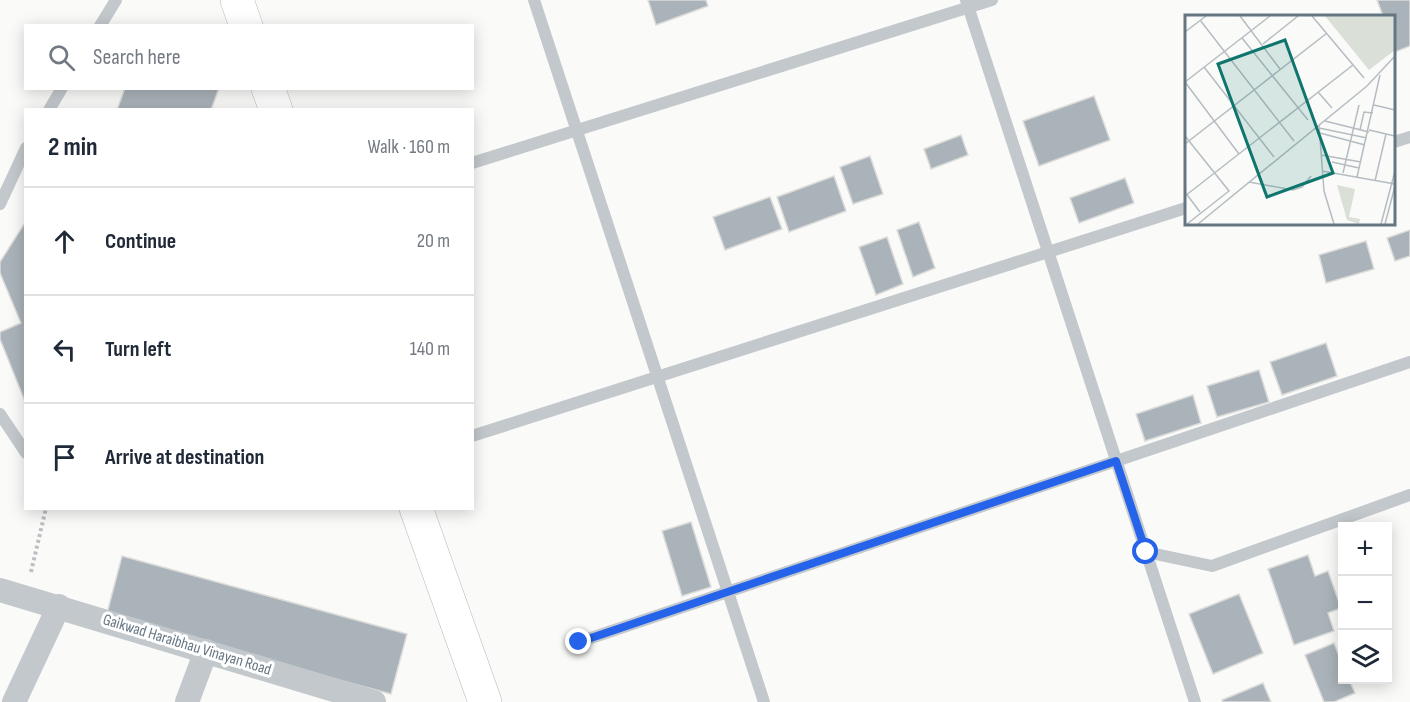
<!DOCTYPE html>
<html lang="en">
<head>
<meta charset="utf-8">
<style>
	:root { --surface:#fff; --page:#f6f6f7; --text:#1f2937; --muted:#747a83; --line:#e0e1e3 }
	body { margin:0; font-family:"Sofia Sans Condensed",sans-serif; background:var(--page); color:var(--text) }
	.controls { position:absolute; right:18px; bottom:18px; display:grid; overflow:hidden; border-radius:0px; box-shadow:0 3px 15px #0003 }
	.controls button { width:54px; height:54px; display:grid; place-items:center; padding:0; border:0; border-bottom:2px solid var(--line); background:var(--surface); color:var(--text); font:30px sans-serif }
	.stop { position:absolute; width:18px; height:18px; margin:-14px; border:4px solid #2563eb; border-radius:50%; background:#fff }
	.stop.end { background:#2563eb; border-color:#fff; box-shadow:0 2px 6px #0008 }
	.list { margin:0; padding:0; list-style:none }
	h2 { display:flex; justify-content:space-between; align-items:center; height:78px; margin:0; padding:0 24px; font-size:26px }
	h2 small { font-size:20px; font-weight:400; color:var(--muted) }
	.list li { display:grid; grid-template-columns:39px 1fr auto; gap:18px; align-items:center; box-sizing:border-box; height:108px; padding:0 24px; border-top:2px solid var(--line) }
	.list b { display:block; font-size:22px; white-space:nowrap }
	.list em { font-size:20px; font-style:normal; color:var(--muted) }
	.icon { flex:none; width:33px; height:33px; fill:none; stroke:currentColor; stroke-width:2; stroke-linecap:round; stroke-linejoin:round }
	.map { position:relative; flex:none; width:1410px; height:702px; overflow:hidden }
	.search { position:absolute; background:var(--surface); box-shadow:0 3px 15px #0003; left:24px; top:24px; width:450px; height:66px; display:flex; align-items:center; gap:15px; box-sizing:border-box; padding:0 21px; border-radius:0px; color:var(--muted); font-size:22px }
	.panel { position:absolute; background:var(--surface); box-shadow:0 3px 15px #0003; left:24px; top:108px; width:450px; height:402px; border-radius:0px }
	.map>svg:first-child { display:block }
	.building { fill:#aab3b9; stroke:#dcdcda; stroke-width:1.5 }
	.lines { fill:none; stroke-linecap:round; stroke-linejoin:round }
	.secondary-casing { stroke:#b3babf; stroke-width:34 }
	.path { stroke:#bbbfc2; stroke-width:4; stroke-dasharray:3 3; stroke-linecap:butt }
	.lane { stroke:#c3c8cc; stroke-width:12 }
	.street { stroke:#c3c8cc; stroke-width:24 }
	.secondary { stroke:#fff; stroke-width:33 }
	.route { stroke:#2563eb; stroke-width:8 }
	.labels { text-anchor:middle; dominant-baseline:central; stroke-width:6; stroke-linejoin:round; paint-order:stroke }
	.street-label { font-size:16px; fill:#657683; stroke:#fff }
	.inset-road { fill:none; stroke:#b5bdc2; stroke-width:1.5 }
	.view { fill:#0f766e; fill-opacity:0.15; stroke:#0f766e; stroke-width:3 }
	.inset-edge { fill:none; stroke:#657683; stroke-width:3 }
</style>
</head>
<body>
<div class="map">
<svg width="1410" height="702" viewBox="0 0 1410 702">
	<rect width="100%" height="100%" fill="#fafaf8"/>
	<g class="building">
		<path d="M 648,0 L 706,0 L 708,6 L 656,25 Z"/>
		<path d="M 1377,0 L 1410,0 L 1410,46 L 1395,52 L 1394,46 L 1394,16 L 1383,16 Z"/>
		<path d="M 125,88 L 219,88 L 211,110 L 117,110 Z"/>
		<path d="M 1094,96 L 1110,140 L 1039,166 L 1023,121 Z"/>
		<path d="M 961,135 L 968,155 L 931,169 L 924,149 Z"/>
		<path d="M 870,156 L 883,194 L 853,204 L 840,167 Z"/>
		<path d="M 834,176 L 846,211 L 789,232 L 777,197 Z"/>
		<path d="M 1125,178 L 1134,203 L 1079,223 L 1070,198 Z"/>
		<path d="M 770,197 L 782,229 L 725,250 L 713,217 Z"/>
		<path d="M 26,221 L 26,404 L 0,339 L 0,332 L 21,323 L 0,273 L 0,262 Z"/>
		<path d="M 919,222 L 935,268 L 913,277 L 897,230 Z"/>
		<path d="M 1410,230 L 1410,256 L 1395,261 L 1387,238 Z"/>
		<path d="M 887,237 L 903,284 L 876,295 L 859,247 Z"/>
		<path d="M 1366,241 L 1374,269 L 1326,283 L 1319,255 Z"/>
		<path d="M 1326,343 L 1337,376 L 1282,395 L 1270,362 Z"/>
		<path d="M 1259,370 L 1269,402 L 1217,417 L 1207,386 Z"/>
		<path d="M 1193,395 L 1201,423 L 1145,441 L 1136,414 Z"/>
		<path d="M 691,522 L 711,587 L 682,596 L 662,531 Z"/>
		<path d="M 1308,555 L 1315,576 L 1328,571 L 1341,608 L 1328,613 L 1334,631 L 1294,645 L 1268,569 Z"/>
		<path d="M 122,556 L 407,634 L 391,694 L 106,617 Z"/>
		<path d="M 1239,594 L 1263,653 L 1213,674 L 1189,614 Z"/>
		<path d="M 1334,643 L 1342,664 L 1342,680 L 1349,680 L 1355,693 L 1334,702 L 1324,702 L 1305,655 Z"/>
		<path d="M 1263,683 L 1271,702 L 1223,702 L 1222,700 Z"/>
	</g>
	<g class="lines">
		<g class="secondary-casing">
			<g id="secondary">
				<path d="M 237,0 L 246,26"/>
				<path d="M 268,88 L 276,110"/>
				<path d="M 416,508 L 485,702"/>
			</g>
		</g>
		<path class="path" d="M 31,572 L 46,508"/>
		<g class="lane">
			<path d="M 534,0 L 764,702"/>
			<path d="M 966,0 L 1195,702"/>
			<path d="M 100,26 L 116,0"/>
			<path d="M 49,110 L 62,88"/>
			<path d="M 1394,142 L 1410,137"/>
			<path d="M 472,163 L 992,0"/>
			<path d="M 0,204 L 26,148"/>
			<path d="M 0,414 L 26,453"/>
			<path d="M 472,436 L 1186,208"/>
			<path d="M 1146,552 L 1212,566 L 1410,495"/>
			<path d="M 579,642 L 1410,362"/>
		</g>
		<g class="street">
			<path d="M 0,590 L 374,702"/>
			<path d="M 14,702 L 59,606"/>
			<path d="M 187,702 L 206,651"/>
		</g>
		<use href="#secondary" class="secondary"/>
	</g>
	<g class="lines">
		<path class="route" d="M 579,642 L 1116,461 L 1146,552"/>
	</g>
	<g class="labels">
		<g class="street-label">
			<text transform="translate(187 645) rotate(17)">Gaikwad Haraibhau Vinayan Road</text>
		</g>
	</g>
	<g transform="translate(1185 15)">
		<rect width="210" height="210" fill="#fafaf8"/>
		<path d="M 140,1 L 210,1 L 210,35 L 184,55 ZM 152,170 L 170,174 L 164,202 L 175,204 L 174,209 L 162,205 Z" fill="#dadfd7"/>
		<path class="inset-road" d="M 55,1 L 95,54M 127,1 L 179,63M 15,5 L 109,126M 0,17 L 21,1M 57,23 L 123,105M 78,29 L 113,1M 19,52 L 89,142M 0,67 L 85,1M 0,67 L 54,139M 133,77 L 147,93M 189,90 L 210,95M 140,106 L 184,117M 134,110 L 139,176 L 149,209M 134,113 L 182,123M 175,115 L 179,97 L 188,98M 184,115 L 210,121M 135,118 L 180,130M 0,121 L 44,176 L 2,209M 0,129 L 142,18M 136,140 L 176,147M 147,147 L 174,153M 137,156 L 210,169M 158,158 L 174,90M 172,162 L 195,60M 190,166 L 201,119M 64,167 L 108,175 L 117,172 L 126,161M 0,177 L 15,197M 0,181 L 168,50M 13,209 L 182,71 L 210,41M 196,209 L 210,156M 200,209 L 210,171"/>
		<path class="view" d="M 100,25 L 148,158 L 82,182 L 33,49 Z"/>
		<rect width="210" height="210" class="inset-edge"/>
	</g>
</svg>
<div class="controls">
<button>+</button>
<button>−</button>
<button><svg class="icon" aria-label="layers" viewBox="0 0 24 24"><path d="M12 4l9 5-9 5-9-5zM3 14l9 5 9-5"/></svg></button>
</div>
<div class="stop" style="left:1146px;top:552px"></div>
<div class="stop end" style="left:579px;top:642px"></div>
<div class="search"><svg class="icon" aria-label="search" viewBox="0 0 24 24"><circle cx="10" cy="10" r="6"/><path d="M15 15l6 6"/></svg>Search here</div>
<section class="panel">
<h2>2 min<small>Walk · 160 m</small></h2>
<ul class="list">
<li><svg class="icon" aria-label="ahead" viewBox="0 0 24 24"><path d="M12 20V5M6 11l6-6 6 6"/></svg><div><b>Continue</b></div><em>20 m</em></li>
<li><svg class="icon" aria-label="left" viewBox="0 0 24 24"><path d="M17 20v-9H6M10 6l-5 5 5 5"/></svg><div><b>Turn left</b></div><em>140 m</em></li>
<li><svg class="icon" aria-label="arrive" viewBox="0 0 24 24"><path d="M6 21V4h12l-3 4 3 4H6"/></svg><div><b>Arrive at destination</b></div></li>
</ul>
</section>
</div>
</body>
</html>
